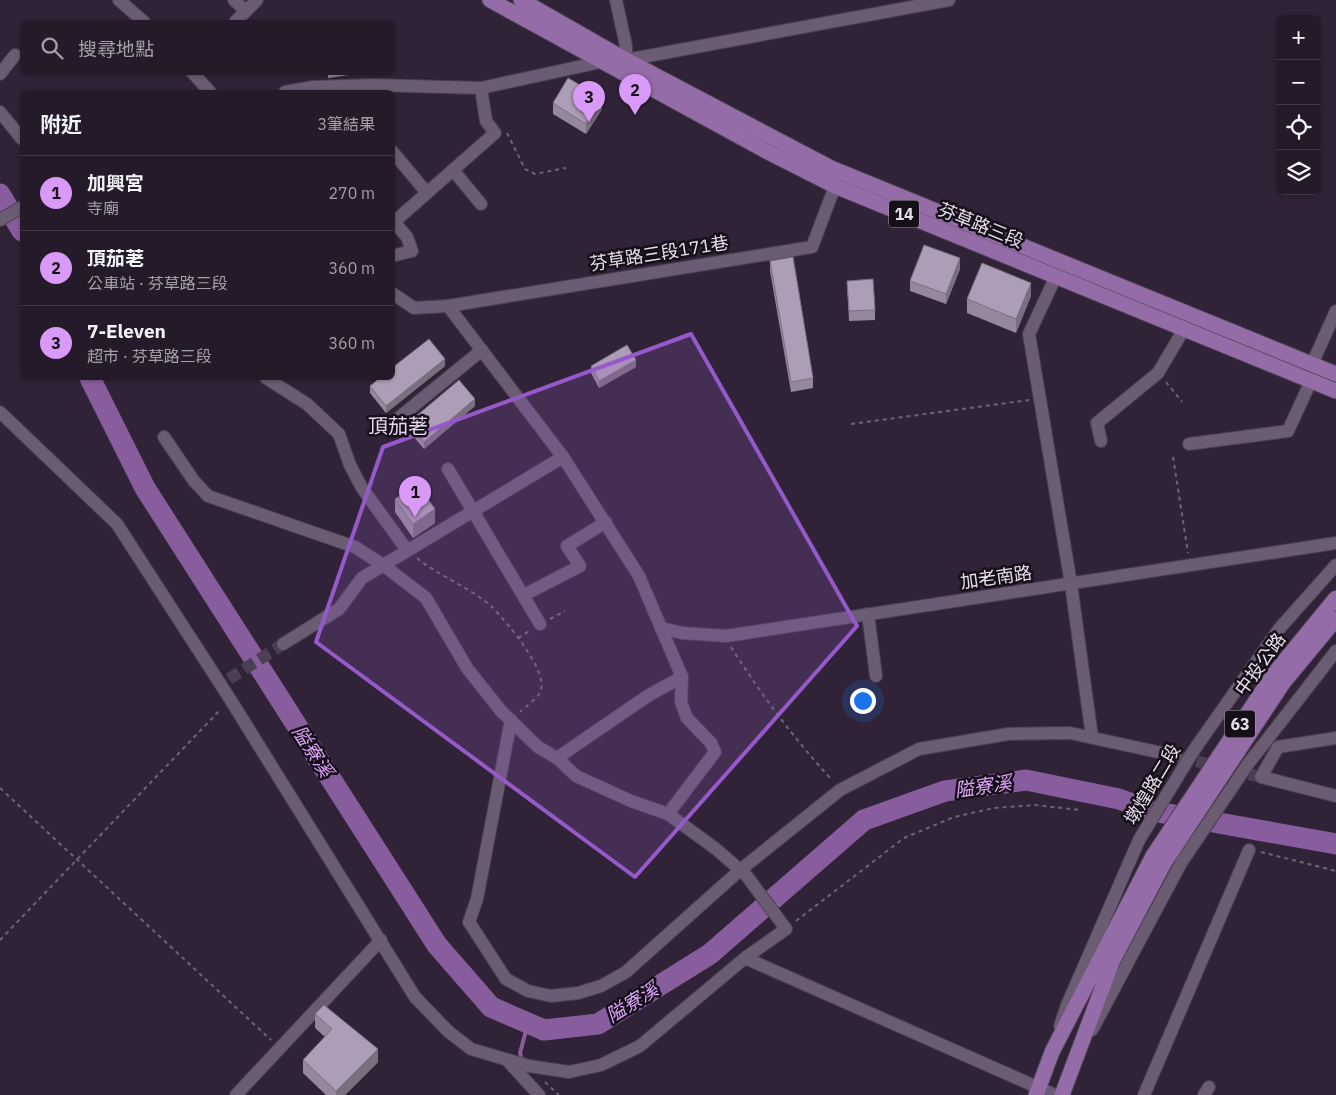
<!DOCTYPE html>
<html lang="zh-TW">
<head>
<meta charset="utf-8">
<style>
	:root { --surface:#241a29; --page:#302735; --text:#f1f3f6; --muted:#a3a1a8; --line:#413846; --accent:#d99af7 }
	body { margin:0; font-family:"IBM Plex Sans","Noto Sans TC",sans-serif; background:var(--page); color:var(--text) }
	.controls { position:absolute; right:15px; top:15px; display:grid; overflow:hidden; border-radius:8px; box-shadow:0 1px 4px #0004 }
	.controls button { width:45px; height:45px; display:grid; place-items:center; padding:0; border:0; border-bottom:1px solid var(--line); background:var(--surface); color:var(--text); font:25px sans-serif }
	.you { position:absolute; left:862px; top:700px; width:18px; height:18px; margin:-12px; border:4px solid #fff; border-radius:50%; background:#1a73e8; box-shadow:0 0 0 8px #1a73e833 }
	.badge { display:grid; place-items:center; width:32px; height:32px; border-radius:50%; background:var(--accent); color:#111; font-size:16px; font-weight:700 }
	.pin { position:absolute; translate:-50% -41px; filter:drop-shadow(0 1px 2px #0008) }
	.pin::after { content:''; position:absolute; top:26px; width:18px; height:15px; background:inherit; clip-path:polygon(0 0,100% 0,50% 100%) }
	.list { margin:0; padding:0; list-style:none }
	h2 { display:flex; justify-content:space-between; align-items:center; height:65px; margin:0; padding:0 20px; font-size:21px }
	h2 small { font-size:16px; font-weight:400; color:var(--muted) }
	.list li { display:grid; grid-template-columns:32px 1fr auto; gap:15px; align-items:center; box-sizing:border-box; height:75px; padding:0 20px; border-top:1px solid var(--line) }
	.list b { display:block; font-size:19px; white-space:nowrap }
	.list p { margin:0; font-size:16px; white-space:nowrap; color:var(--muted) }
	.list em { font-size:16px; font-style:normal; color:var(--muted) }
	.icon { flex:none; width:28px; height:28px; fill:none; stroke:currentColor; stroke-width:2; stroke-linecap:round; stroke-linejoin:round }
	.map { position:relative; flex:none; width:1336px; height:1095px; overflow:hidden }
	.search { position:absolute; background:var(--surface); box-shadow:0 1px 4px #0004; left:20px; top:20px; width:375px; height:55px; display:flex; align-items:center; gap:12px; box-sizing:border-box; padding:0 18px; border-radius:8px; color:var(--muted); font-size:19px }
	.panel { position:absolute; background:var(--surface); box-shadow:0 1px 4px #0004; left:20px; top:90px; width:375px; height:290px; border-radius:8px }
	.map>svg:first-child { display:block }
	.lines { fill:none; stroke-linecap:round; stroke-linejoin:round }
	.stream { stroke:#885d9d; stroke-width:4 }
	.river { stroke:#885d9d; stroke-width:21 }
	.minor-tunnel { stroke:#4c3f52; stroke-width:12; stroke-dasharray:12 6; stroke-linecap:butt }
	.minor-casing { stroke:#4a3f50; stroke-width:14 }
	.major-casing { stroke:#4a3f50; stroke-width:17 }
	.path { stroke:#6f6476; stroke-width:2; stroke-dasharray:4 4; stroke-linecap:butt }
	.minor { stroke:#6b5b73; stroke-width:12 }
	.major { stroke:#946ca8; stroke-width:15 }
	.minor-bridge-casing { stroke:#4a3f50; stroke-width:14; stroke-linecap:butt }
	.major-bridge-casing { stroke:#4a3f50; stroke-width:17; stroke-linecap:butt }
	.minor-bridge { stroke:#6b5b73; stroke-width:12 }
	.major-bridge { stroke:#946ca8; stroke-width:15 }
	.wall { fill:#96879d }
	.shaded-wall { fill:#7a6e7f }
	.building { fill:#ae9db6; stroke:#7a6e7f }
	.marked { fill:#9659ca; fill-opacity:0.2; stroke:#9659ca; stroke-width:4; stroke-linejoin:round }
	.labels { text-anchor:middle; dominant-baseline:central; stroke-width:5; stroke-linejoin:round; paint-order:stroke }
	.shield { fill:#150f18; stroke:#a9a1ad; stroke-width:1 }
	.shield-label { font-size:16px; font-weight:bold; fill:#e8dfed }
	.street-label { font-size:18px; fill:#e8dfed; stroke:#150f18 }
	.water-label { font-size:19px; font-style:italic; fill:#e1a5fe; stroke:#150f18 }
	.quarter-label { font-size:20px; fill:#e8d7f2; stroke:#150f18 }
</style>
</head>
<body>
<div class="map">
<svg width="1336" height="1095" viewBox="0 0 1336 1095">
	<rect width="100%" height="100%" fill="#302337"/>
	<g class="lines">
		<path class="stream" d="M 522,1060 L 520,1053 L 528,1023"/>
		<g class="river">
			<path d="M 0,194 L 22,231"/>
			<path d="M 90,378 L 145,488 L 437,945 L 491,1007 L 544,1030 L 598,1024 L 710,954 L 864,820 L 945,791 L 1026,780 L 1119,799 L 1152,811 L 1336,844"/>
		</g>
		<g class="minor-tunnel">
			<path d="M 229,679 L 283,644"/>
			<path d="M 1179,757 L 1261,777"/>
		</g>
		<g class="minor-casing">
			<g id="minor">
				<path d="M 119,0 L 144,22"/>
				<path d="M 234,0 L 246,11"/>
				<path d="M 616,0 L 626,46 L 626,60"/>
				<path d="M 235,22 L 257,0"/>
				<path d="M 192,72 L 210,92"/>
				<path d="M 0,74 L 15,55"/>
				<path d="M 285,92 L 313,87 L 373,85 L 481,88 L 601,62 L 626,60 L 949,0"/>
				<path d="M 0,112 L 22,139"/>
				<path d="M 392,151 L 427,193"/>
				<path d="M 453,170 L 481,204"/>
				<path d="M 0,220 L 22,207"/>
				<path d="M 392,256 L 412,251 L 407,237 L 394,222 L 495,133 L 486,121 L 481,88"/>
				<path d="M 1056,276 L 1029,334 L 1071,584 L 1092,737"/>
				<path d="M 392,293 L 414,308 L 448,306 L 563,457 L 639,576 L 682,677 L 681,702 L 687,718 L 711,743 L 715,752 L 668,814"/>
				<path d="M 448,306 L 812,247 L 835,186"/>
				<path d="M 1312,364 L 1336,311"/>
				<path d="M 266,378 L 307,404 L 339,434 L 350,465 L 362,488 L 407,550"/>
				<path d="M 0,412 L 117,524 L 230,699 L 415,997 L 449,1032 L 471,1049 L 529,1066 L 569,1072 L 601,1065 L 640,1046 L 745,958 L 786,929 L 746,875 L 716,849 L 668,814 L 631,801 L 576,776 L 557,758 L 538,747 L 501,711 L 467,668 L 426,598 L 383,565 L 355,547 L 208,496 L 194,481 L 164,437"/>
				<path d="M 395,421 L 482,350"/>
				<path d="M 1101,441 L 1097,423 L 1158,373 L 1184,329"/>
				<path d="M 1189,444 L 1288,431 L 1311,381"/>
				<path d="M 448,469 L 540,624"/>
				<path d="M 524,595 L 580,566 L 567,546 L 606,522"/>
				<path d="M 868,614 L 876,676"/>
				<path d="M 661,628 L 682,633 L 726,636 L 1336,543"/>
				<path d="M 283,644 L 339,609 L 362,578 L 563,457"/>
				<path d="M 511,720 L 477,899 L 469,922 L 506,979 L 528,991 L 551,996 L 578,993 L 601,986 L 626,972 L 739,871 L 840,790 L 919,749 L 1008,734 L 1070,733 L 1176,756"/>
				<path d="M 1336,738 L 1278,747 L 1261,777 L 1336,796"/>
				<path d="M 1194,750 L 1279,629 L 1336,565"/>
				<path d="M 557,758 L 649,695 L 682,677"/>
				<path d="M 1248,764 L 1336,651"/>
				<path d="M 745,958 L 1055,1095"/>
				<path d="M 1060,1026 L 1067,1005 L 1139,840"/>
				<path d="M 1092,1030 L 1181,863"/>
				<path d="M 507,1060 L 539,1095"/>
				<path d="M 236,1095 L 381,940"/>
				<path d="M 1144,1095 L 1249,850"/>
				<path d="M 1204,1095 L 1209,1087"/>
			</g>
		</g>
		<g class="major-casing">
			<g id="major">
				<path d="M 490,0 L 766,151 L 835,186 L 1336,391"/>
				<path d="M 521,0 L 626,60 L 831,168 L 1336,374"/>
				<path d="M 1036,1095 L 1052,1052 L 1153,856"/>
				<path d="M 1062,1095 L 1112,962 L 1164,863"/>
			</g>
		</g>
		<g class="path">
			<path d="M 507,133 L 525,169 L 535,174 L 566,168"/>
			<path d="M 1166,382 L 1182,402"/>
			<path d="M 851,424 L 1029,400"/>
			<path d="M 1173,457 L 1188,553"/>
			<path d="M 409,479 L 414,486"/>
			<path d="M 417,558 C 439,576 469,587 491,606 C 506,621 547,669 541,690 C 539,698 526,706 520,712"/>
			<path d="M 550,619 L 565,611"/>
			<path d="M 518,638 L 531,630"/>
			<path d="M 731,647 C 761,694 794,739 832,780"/>
			<path d="M 0,788 L 271,1040"/>
			<path d="M 1261,852 L 1336,871"/>
			<path d="M 796,921 L 904,838 L 954,817 L 994,808 L 1035,805 L 1080,810"/>
			<path d="M 0,940 L 221,709"/>
			<path d="M 545,1082 L 559,1095"/>
		</g>
		<use href="#minor" class="minor"/>
		<use href="#major" class="major"/>
		<g class="minor-bridge-casing">
			<g id="minor-bridge">
				<path d="M 1139,840 L 1194,750"/>
				<path d="M 1181,863 L 1248,764"/>
			</g>
		</g>
		<g class="major-bridge-casing">
			<g id="major-bridge">
				<path d="M 1153,856 L 1273,675 L 1336,598"/>
				<path d="M 1164,863 L 1283,683 L 1336,619"/>
			</g>
		</g>
		<use href="#minor-bridge" class="minor-bridge"/>
		<use href="#major-bridge" class="major-bridge"/>
	</g>
	<g class="wall">
		<path d="M 328,72 L 370,72 L 328,78 Z"/>
		<path d="M 553,103 L 602,109 L 586,134 L 553,114 Z"/>
		<path d="M 770,261 L 813,378 L 813,388 L 791,392 L 770,271 Z"/>
		<path d="M 960,269 L 946,304 L 910,291 L 910,281 Z"/>
		<path d="M 847,281 L 875,310 L 875,320 L 849,321 Z"/>
		<path d="M 1031,296 L 1016,333 L 967,313 L 967,299 Z"/>
		<path d="M 445,366 L 386,413 L 370,393 L 370,386 Z"/>
		<path d="M 591,366 L 636,367 L 599,388 L 591,373 Z"/>
		<path d="M 475,406 L 424,449 L 408,430 L 408,423 Z"/>
		<path d="M 395,499 L 435,523 L 413,538 L 395,512 Z"/>
		<path d="M 315,1014 L 378,1062 L 345,1095 L 326,1095 L 303,1073 L 303,1060 L 325,1037 L 315,1028 Z"/>
	</g>
	<g class="shaded-wall">
		<path d="M 602,98 L 602,109 L 586,134 L 586,124 Z"/>
		<path d="M 960,258 L 960,269 L 946,304 L 946,294 Z"/>
		<path d="M 1031,283 L 1031,296 L 1016,333 L 1016,319 Z"/>
		<path d="M 445,359 L 445,366 L 386,413 L 386,406 Z"/>
		<path d="M 636,360 L 636,367 L 599,388 L 599,381 Z"/>
		<path d="M 475,399 L 475,406 L 424,449 L 424,442 Z"/>
		<path d="M 435,509 L 435,523 L 413,538 L 413,524 Z"/>
		<path d="M 378,1049 L 378,1062 L 345,1095 L 336,1095 L 336,1091 Z"/>
	</g>
	<g class="building">
		<path d="M 568,78 L 602,98 L 586,124 L 553,103 Z"/>
		<path d="M 924,245 L 960,258 L 946,294 L 910,281 Z"/>
		<path d="M 793,257 L 813,378 L 791,382 L 770,261 Z"/>
		<path d="M 982,263 L 1031,283 L 1016,319 L 967,299 Z"/>
		<path d="M 873,279 L 875,310 L 849,311 L 847,281 Z"/>
		<path d="M 429,339 L 445,359 L 386,406 L 370,386 L 380,378 L 392,378 L 392,368 Z"/>
		<path d="M 627,345 L 636,360 L 599,381 L 591,366 Z"/>
		<path d="M 459,380 L 475,399 L 424,442 L 408,423 Z"/>
		<path d="M 417,484 L 435,509 L 413,524 L 395,499 Z"/>
		<path d="M 324,1005 L 378,1049 L 336,1091 L 303,1060 L 332,1029 L 315,1014 Z"/>
	</g>
	<path class="marked" d="M 691,334 L 857,626 L 635,877 L 316,642 L 383,447 Z"/>
	<g class="labels">
		<g class="shield">
			<rect x="889" y="200.5" width="30" height="27" rx="4"/>
			<rect x="1225" y="710.5" width="30" height="27" rx="4"/>
		</g>
		<g class="shield-label">
			<text x="904" y="214">14</text>
			<text x="1240" y="724">63</text>
		</g>
		<g class="street-label">
			<text transform="translate(981 225) rotate(22)">芬草路三段</text>
			<text transform="translate(659 253) rotate(-9)">芬草路三段171巷</text>
			<text transform="translate(996 577) rotate(-8)">加老南路</text>
			<text transform="translate(1260 664) rotate(-54)">中投公路</text>
			<text transform="translate(1152 784) rotate(-59)">墩煌路二段</text>
		</g>
		<g class="water-label">
			<text transform="translate(313 751) rotate(57)">隘寮溪</text>
			<text transform="translate(983 786) rotate(-8)">隘寮溪</text>
			<text transform="translate(632 1002) rotate(-32)">隘寮溪</text>
		</g>
		<g class="quarter-label">
			<text x="398" y="425">頂茄荖</text>
		</g>
	</g>
</svg>
<div class="controls">
<button>+</button>
<button>−</button>
<button><svg class="icon" aria-label="locate" viewBox="0 0 24 24"><circle cx="12" cy="12" r="6"/><path d="M12 2v4M12 18v4M2 12h4M18 12h4"/></svg></button>
<button><svg class="icon" aria-label="layers" viewBox="0 0 24 24"><path d="M12 4l9 5-9 5-9-5zM3 14l9 5 9-5"/></svg></button>
</div>
<div class="you"></div>
<div class="pin badge" style="left:415px;top:517px">1</div>
<div class="pin badge" style="left:635px;top:115px">2</div>
<div class="pin badge" style="left:589px;top:122px">3</div>
<div class="search"><svg class="icon" aria-label="search" viewBox="0 0 24 24"><circle cx="10" cy="10" r="6"/><path d="M15 15l6 6"/></svg>搜尋地點</div>
<section class="panel">
<h2>附近<small>3筆結果</small></h2>
<ul class="list">
<li><span class="badge">1</span><div><b>加興宮</b><p>寺廟</p></div><em>270 m</em></li>
<li><span class="badge">2</span><div><b>頂茄荖</b><p>公車站 · 芬草路三段</p></div><em>360 m</em></li>
<li><span class="badge">3</span><div><b>7-Eleven</b><p>超市 · 芬草路三段</p></div><em>360 m</em></li>
</ul>
</section>
</div>
</body>
</html>
